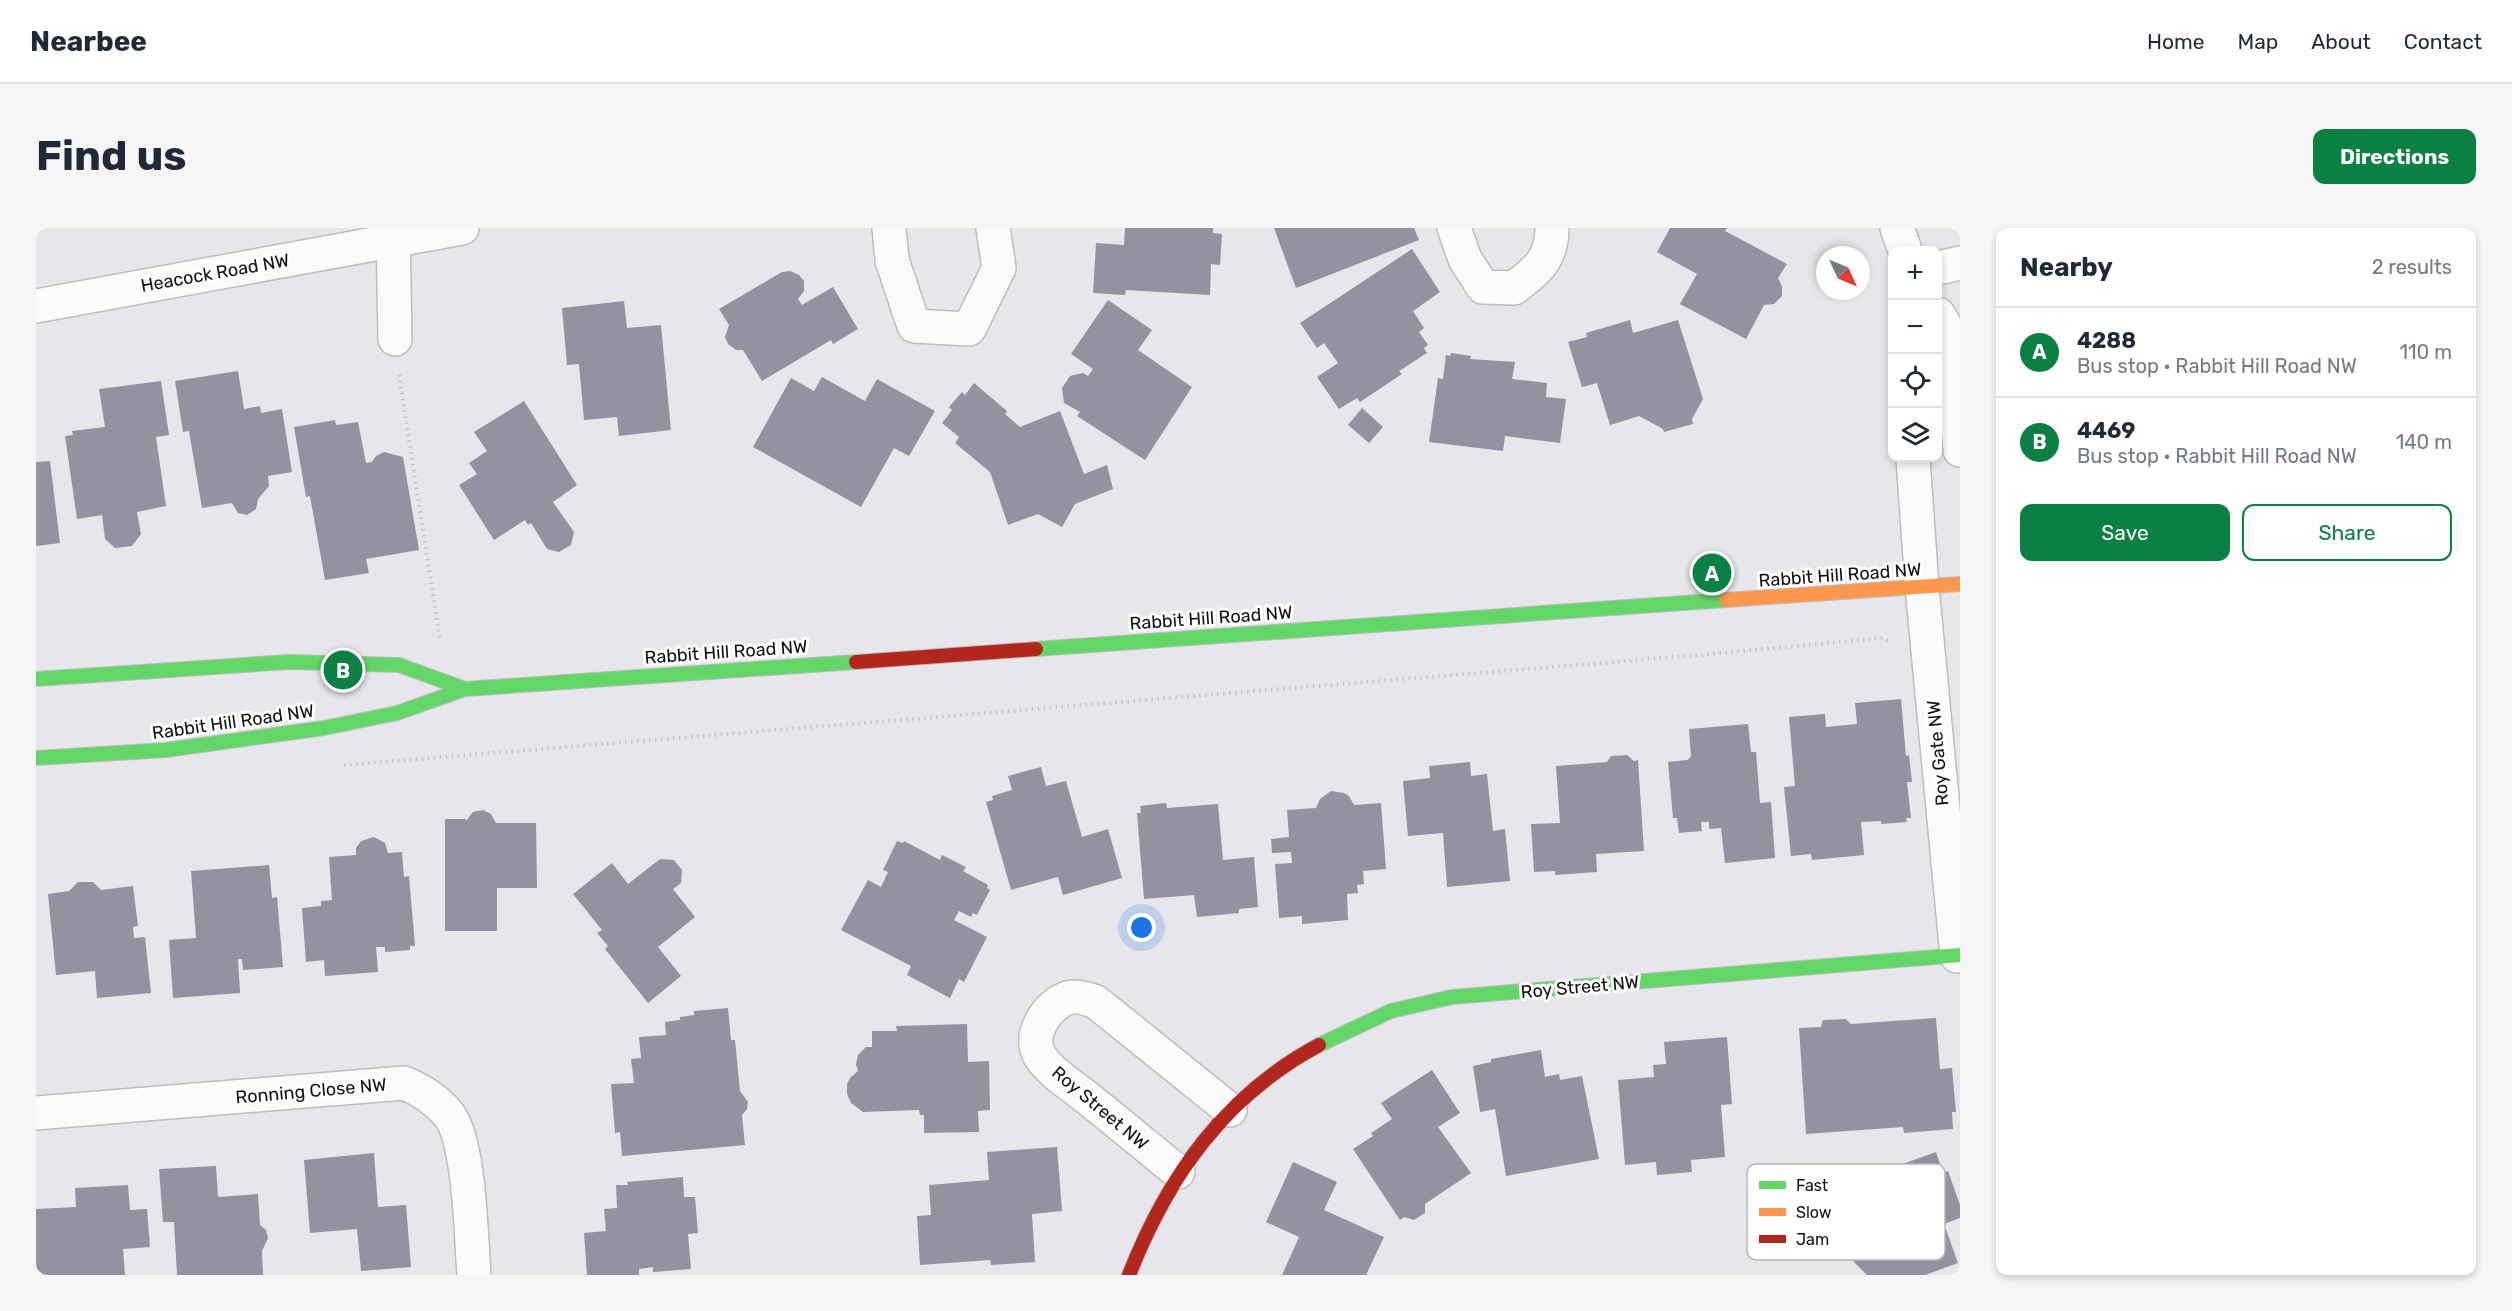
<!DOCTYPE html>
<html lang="en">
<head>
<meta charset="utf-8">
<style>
	:root { --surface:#fff; --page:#f6f6f7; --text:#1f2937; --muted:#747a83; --line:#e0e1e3; --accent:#0b8043 }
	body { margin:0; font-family:Rubik,sans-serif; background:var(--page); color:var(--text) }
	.controls { position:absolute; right:18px; top:18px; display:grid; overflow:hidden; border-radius:12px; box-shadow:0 3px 9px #0003 }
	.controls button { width:54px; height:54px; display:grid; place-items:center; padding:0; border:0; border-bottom:2px solid var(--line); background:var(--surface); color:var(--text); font:30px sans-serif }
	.compass { position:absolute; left:1780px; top:18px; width:54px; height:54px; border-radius:50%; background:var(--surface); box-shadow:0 3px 9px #0003; rotate:134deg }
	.you { position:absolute; left:1106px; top:700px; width:21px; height:21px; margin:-15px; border:4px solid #fff; border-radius:50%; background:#1a73e8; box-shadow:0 0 0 9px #1a73e833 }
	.badge { display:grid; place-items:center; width:39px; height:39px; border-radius:50%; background:var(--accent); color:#fff; font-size:20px; font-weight:700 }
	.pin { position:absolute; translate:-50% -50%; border:3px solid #fff; box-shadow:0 2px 6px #0006 }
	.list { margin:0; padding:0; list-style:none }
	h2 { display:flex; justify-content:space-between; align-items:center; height:78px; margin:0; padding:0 24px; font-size:26px }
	h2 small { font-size:20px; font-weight:400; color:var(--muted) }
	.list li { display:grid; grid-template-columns:39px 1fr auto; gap:18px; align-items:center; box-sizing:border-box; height:90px; padding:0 24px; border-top:2px solid var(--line) }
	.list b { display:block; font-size:22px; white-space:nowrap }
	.list p { margin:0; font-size:20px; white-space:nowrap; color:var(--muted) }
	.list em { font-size:20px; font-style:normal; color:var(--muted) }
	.actions { display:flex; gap:12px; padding:18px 24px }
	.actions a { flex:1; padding:14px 0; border:2px solid var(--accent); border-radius:12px; text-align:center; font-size:21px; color:var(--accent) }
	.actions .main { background:var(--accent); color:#fff }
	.icon { flex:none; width:33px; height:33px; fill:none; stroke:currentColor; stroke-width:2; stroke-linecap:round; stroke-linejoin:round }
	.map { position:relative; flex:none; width:1924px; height:1047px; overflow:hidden; border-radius:12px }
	header { display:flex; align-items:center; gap:36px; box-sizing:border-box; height:84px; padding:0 30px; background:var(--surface); border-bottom:2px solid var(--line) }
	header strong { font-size:28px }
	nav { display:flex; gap:33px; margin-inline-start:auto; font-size:21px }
	.intro { display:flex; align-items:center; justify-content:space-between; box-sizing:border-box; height:144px; padding:0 36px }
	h1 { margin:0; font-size:42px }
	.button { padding:15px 27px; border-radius:12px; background:var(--accent); color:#fff; font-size:21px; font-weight:700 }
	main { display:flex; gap:36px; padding:0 36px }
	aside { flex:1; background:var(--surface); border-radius:12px; box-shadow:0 3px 9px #0003 }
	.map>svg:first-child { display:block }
	.building { fill:#9691a1 }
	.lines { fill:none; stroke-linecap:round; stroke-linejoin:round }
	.street-casing { stroke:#bdbdc0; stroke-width:36 }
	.fast-casing { stroke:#bdbdc0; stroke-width:16 }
	.slow-casing { stroke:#bdbdc0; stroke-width:16 }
	.jam-casing { stroke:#bdbdc0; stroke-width:16 }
	.path { stroke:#c5c4c6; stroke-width:4; stroke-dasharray:1.5 4.5; stroke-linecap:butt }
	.street { stroke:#fbfbfc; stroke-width:33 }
	.fast { stroke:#63d668; stroke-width:14 }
	.slow { stroke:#ff974d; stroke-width:14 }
	.jam { stroke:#b3261e; stroke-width:14 }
	.labels { text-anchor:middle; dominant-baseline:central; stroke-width:6; stroke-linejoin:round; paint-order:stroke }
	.street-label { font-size:18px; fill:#100f12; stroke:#fff }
	.key { fill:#fff; stroke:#b7b7b8; stroke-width:1.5 }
	.key-label { font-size:16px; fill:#100f12 }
</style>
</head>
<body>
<header>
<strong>Nearbee</strong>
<nav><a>Home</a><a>Map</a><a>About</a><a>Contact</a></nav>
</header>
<div class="intro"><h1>Find us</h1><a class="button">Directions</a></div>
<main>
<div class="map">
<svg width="1924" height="1047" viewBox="0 0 1924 1047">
	<rect width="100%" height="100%" fill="#e7e6ea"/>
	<g class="building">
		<path d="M 1089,0 L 1177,0 L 1177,5 L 1186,6 L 1184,37 L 1175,36 L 1174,67 L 1090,62 L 1089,67 L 1057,65 L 1060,15 L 1088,17 Z"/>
		<path d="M 1238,0 L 1378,0 L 1383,12 L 1260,60 Z"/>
		<path d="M 1634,0 L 1691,0 L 1689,3 L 1751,36 L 1742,50 L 1746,58 L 1746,68 L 1738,76 L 1728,77 L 1710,111 L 1644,76 L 1661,46 L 1621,24 Z"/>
		<path d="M 1376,21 L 1404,64 L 1377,83 L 1388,100 L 1383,104 L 1392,117 L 1388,120 L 1391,125 L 1363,143 L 1366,146 L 1324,174 L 1321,170 L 1303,181 L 1281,149 L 1302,135 L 1288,115 L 1281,120 L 1264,95 Z"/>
		<path d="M 754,43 L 763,47 L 768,53 L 768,63 L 762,71 L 766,77 L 797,59 L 822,101 L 797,116 L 795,112 L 726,153 L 707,122 L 700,122 L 692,116 L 689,109 L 693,97 L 683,81 L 746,44 Z"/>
		<path d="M 1072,72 L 1116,102 L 1102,122 L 1156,159 L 1109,232 L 1041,188 L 1044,184 L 1028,175 L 1026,160 L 1034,148 L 1047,145 L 1052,148 L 1057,141 L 1035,126 Z"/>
		<path d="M 588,73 L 591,100 L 625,97 L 635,202 L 583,208 L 581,189 L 548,192 L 543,136 L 531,137 L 526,80 Z"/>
		<path d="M 1594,92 L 1597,105 L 1642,92 L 1667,171 L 1656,191 L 1657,196 L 1628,204 L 1627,201 L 1603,188 L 1574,197 L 1561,155 L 1546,159 L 1532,114 L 1551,109 L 1550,105 Z"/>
		<path d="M 1415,125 L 1435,128 L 1434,131 L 1479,134 L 1476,151 L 1511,155 L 1510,169 L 1530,171 L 1524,215 L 1469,208 L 1467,223 L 1393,214 L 1402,150 L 1407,151 L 1410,127 L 1414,128 Z"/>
		<path d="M 202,143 L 208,181 L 224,178 L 225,185 L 246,181 L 256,244 L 232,248 L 233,258 L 222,271 L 220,281 L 211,287 L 202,285 L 196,275 L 166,280 L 153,203 L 147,204 L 139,153 Z"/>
		<path d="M 786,149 L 829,173 L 841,151 L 899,183 L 873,228 L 858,220 L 825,279 L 717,219 L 755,150 L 778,163 Z"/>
		<path d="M 125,153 L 133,207 L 120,209 L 130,278 L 101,284 L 105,306 L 96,318 L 79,320 L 69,311 L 66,287 L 41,291 L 29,208 L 37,207 L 36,203 L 69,199 L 63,161 Z"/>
		<path d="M 938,155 L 971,183 L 969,186 L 984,199 L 1024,183 L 1048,246 L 1071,237 L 1077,261 L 1039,276 L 1026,299 L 1002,286 L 972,297 L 954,244 L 919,215 L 923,209 L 906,195 L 916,182 L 913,179 L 926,164 L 929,167 Z"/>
		<path d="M 488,173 L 541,257 L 517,274 L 538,304 L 535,317 L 523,324 L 511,321 L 495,295 L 492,297 L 489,292 L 458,312 L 423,257 L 441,246 L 433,235 L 451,223 L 438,204 Z"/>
		<path d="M 1326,180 L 1347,199 L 1333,215 L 1312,197 Z"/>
		<path d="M 299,192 L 300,197 L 322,194 L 330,235 L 336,234 L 340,228 L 348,224 L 367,229 L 383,322 L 330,331 L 333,345 L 289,352 L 274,268 L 270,269 L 258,199 Z"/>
		<path d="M 14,233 L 24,315 L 0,318 L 0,234 Z"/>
		<path d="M 1865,471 L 1870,528 L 1873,527 L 1876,554 L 1871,554 L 1875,590 L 1870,590 L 1871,594 L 1845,596 L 1845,593 L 1825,594 L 1828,627 L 1776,632 L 1775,626 L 1755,628 L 1748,559 L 1759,558 L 1753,489 L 1789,486 L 1790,499 L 1821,496 L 1819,475 Z"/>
		<path d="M 1712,496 L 1715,524 L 1720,524 L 1724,575 L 1735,574 L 1739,630 L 1689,635 L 1685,600 L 1673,601 L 1673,594 L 1665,594 L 1666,603 L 1643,605 L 1641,590 L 1637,590 L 1632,534 L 1651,532 L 1655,529 L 1653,501 Z"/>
		<path d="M 1591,527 L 1598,533 L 1602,532 L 1608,623 L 1560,626 L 1561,644 L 1519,647 L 1519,643 L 1498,644 L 1495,596 L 1524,595 L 1520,538 L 1571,534 L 1575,528 Z"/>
		<path d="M 1434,534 L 1435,548 L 1451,546 L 1457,603 L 1469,601 L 1474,653 L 1411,659 L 1407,605 L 1372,608 L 1367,553 L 1394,550 L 1393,538 Z"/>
		<path d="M 1005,539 L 1010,558 L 1030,553 L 1046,609 L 1072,601 L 1086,650 L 1027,667 L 1022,649 L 975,662 L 950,574 L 957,572 L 956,568 L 976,562 L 972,548 Z"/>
		<path d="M 1295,563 L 1308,565 L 1313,568 L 1318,577 L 1345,575 L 1350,641 L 1327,643 L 1328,656 L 1321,657 L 1322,665 L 1311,666 L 1312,692 L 1266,696 L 1266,688 L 1243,690 L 1239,636 L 1256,635 L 1255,624 L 1236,625 L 1235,611 L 1253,609 L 1251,582 L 1280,580 L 1284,571 Z"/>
		<path d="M 1130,575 L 1131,580 L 1182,576 L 1187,632 L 1218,629 L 1222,679 L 1203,681 L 1203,685 L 1161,689 L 1158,667 L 1108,671 L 1101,585 L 1105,585 L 1104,578 Z"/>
		<path d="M 447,582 L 455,586 L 460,595 L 500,595 L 501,660 L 461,660 L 461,703 L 409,703 L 409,591 L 430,591 L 430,593 L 437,584 Z"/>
		<path d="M 338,609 L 349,615 L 352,625 L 366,624 L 368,649 L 373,648 L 379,718 L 374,718 L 374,722 L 349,724 L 349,719 L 340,719 L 342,744 L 289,748 L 288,732 L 270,734 L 266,680 L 285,678 L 285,673 L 296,672 L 293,629 L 320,627 L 320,620 L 325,613 Z"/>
		<path d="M 861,613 L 867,615 L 868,613 L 904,632 L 906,627 L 930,639 L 927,643 L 952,657 L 951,660 L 954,662 L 941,687 L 937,685 L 935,689 L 923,683 L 918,692 L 951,709 L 928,754 L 923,751 L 914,770 L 871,747 L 875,738 L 805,702 L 832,652 L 845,659 L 852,644 L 847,642 Z"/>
		<path d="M 624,631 L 638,632 L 646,642 L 645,655 L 637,661 L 659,689 L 622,719 L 645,748 L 612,775 L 569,721 L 572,718 L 561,705 L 566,702 L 537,666 L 576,635 L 592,656 Z"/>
		<path d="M 233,637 L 236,670 L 241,669 L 247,739 L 207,742 L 206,731 L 202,731 L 204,765 L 137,770 L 133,712 L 160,710 L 155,643 Z"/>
		<path d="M 42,654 L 57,654 L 65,662 L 97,658 L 102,698 L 97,699 L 98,710 L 109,709 L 115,765 L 61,770 L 59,743 L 20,747 L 12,666 L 33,663 Z"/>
		<path d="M 692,780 L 695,812 L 699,812 L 704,863 L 712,874 L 711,881 L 706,887 L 709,917 L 586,928 L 584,904 L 579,905 L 575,856 L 598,855 L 595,831 L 605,830 L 603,809 L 630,807 L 629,794 L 644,792 L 644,789 L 658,787 L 658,783 Z"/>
		<path d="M 1900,790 L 1904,841 L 1916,840 L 1920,884 L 1916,884 L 1917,901 L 1868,905 L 1867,899 L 1770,906 L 1763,800 L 1785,799 L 1787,792 L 1810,791 L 1815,796 Z"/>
		<path d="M 931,796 L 932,834 L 953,833 L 954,882 L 942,883 L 943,904 L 888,905 L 888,887 L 884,887 L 883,882 L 827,884 L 815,875 L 811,866 L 811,856 L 814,850 L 822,843 L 820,836 L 822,827 L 830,819 L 836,819 L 836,803 L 861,803 L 860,798 Z"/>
		<path d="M 1691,809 L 1696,876 L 1685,877 L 1689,929 L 1655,932 L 1656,944 L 1621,947 L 1620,934 L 1589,937 L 1582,852 L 1618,849 L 1617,837 L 1630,836 L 1628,814 Z"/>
		<path d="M 1505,822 L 1509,849 L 1523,846 L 1524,852 L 1546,848 L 1563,931 L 1470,948 L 1459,881 L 1444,884 L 1437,838 L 1455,834 L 1455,831 Z"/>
		<path d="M 1396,842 L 1424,885 L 1402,899 L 1435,945 L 1389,976 L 1389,985 L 1378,992 L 1368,989 L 1364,992 L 1317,921 L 1337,908 L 1335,905 L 1356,891 L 1345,875 Z"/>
		<path d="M 1021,919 L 1026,983 L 996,986 L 999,1034 L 955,1037 L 954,1032 L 884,1037 L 881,988 L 895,987 L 893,957 L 953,952 L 951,924 Z"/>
		<path d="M 1900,924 L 1907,945 L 1912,943 L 1924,977 L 1924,990 L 1908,996 L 1922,1035 L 1889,1047 L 1831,1047 L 1816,1032 L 1816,1020 L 1819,1015 L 1808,983 L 1859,965 L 1850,942 Z"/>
		<path d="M 338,925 L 342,979 L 370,977 L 375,1039 L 325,1043 L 321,1001 L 274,1005 L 268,932 Z"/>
		<path d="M 1257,934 L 1301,954 L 1288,982 L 1348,1009 L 1330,1047 L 1246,1047 L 1263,1009 L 1230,994 Z"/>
		<path d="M 180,938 L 182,969 L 222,966 L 224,997 L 230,1002 L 232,1010 L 226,1023 L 227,1047 L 141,1047 L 138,994 L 127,994 L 123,941 Z"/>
		<path d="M 647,949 L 648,969 L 659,969 L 662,1005 L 652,1006 L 655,1041 L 617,1044 L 617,1039 L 603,1041 L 603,1047 L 551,1047 L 548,1005 L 570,1003 L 568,981 L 581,980 L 580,957 L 592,957 L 591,954 Z"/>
		<path d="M 92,957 L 94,982 L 111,981 L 114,1019 L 87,1021 L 89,1047 L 0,1047 L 0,981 L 40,979 L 39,960 Z"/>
	</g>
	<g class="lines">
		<g class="street-casing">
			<g id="street">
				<path d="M 357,0 L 359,111"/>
				<path d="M 853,0 L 856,32 L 878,98 L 933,101 L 963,40 L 957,0"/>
				<path d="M 1418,0 L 1429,31 L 1447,59 L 1478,60 C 1501,43 1516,31 1516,0"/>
				<path d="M 1861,0 L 1869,22"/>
				<path d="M 1902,40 L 1924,35"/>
				<path d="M 0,78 L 426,0"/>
				<path d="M 1902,86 L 1914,106 L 1924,222"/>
				<path d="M 1877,230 L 1886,359 L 1921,728"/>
				<path d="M 0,885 L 368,855 C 385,862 401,872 413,887 C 434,914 435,1010 438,1047"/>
				<path d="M 1142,944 C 1110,918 1078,891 1045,865 C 1033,856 1011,841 1004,828 C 991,808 1010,780 1029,771 C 1038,766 1051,771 1060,774 L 1194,882"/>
			</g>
		</g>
		<g class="fast-casing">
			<g id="fast">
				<path d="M 1000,421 L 1690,372"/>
				<path d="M 0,451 L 253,434 L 363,437 L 429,461"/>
				<path d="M 0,530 L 130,522 L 288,500 L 361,485 L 429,461 L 820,434"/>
				<path d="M 1283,817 L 1355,783 L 1416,769 L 1924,727"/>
			</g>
		</g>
		<g class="slow-casing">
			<path id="slow" d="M 1690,372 L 1924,356"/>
		</g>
		<g class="jam-casing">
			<g id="jam">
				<path d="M 820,434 L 1000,421"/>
				<path d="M 1093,1047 C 1132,948 1188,868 1283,817"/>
			</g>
		</g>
		<g class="path">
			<path d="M 363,147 L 404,412"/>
			<path d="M 308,537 L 1663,427 L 1847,410 L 1854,415"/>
		</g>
		<use href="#street" class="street"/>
		<use href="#fast" class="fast"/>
		<use href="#slow" class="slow"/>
		<use href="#jam" class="jam"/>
	</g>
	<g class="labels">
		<g class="street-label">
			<text transform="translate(179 45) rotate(-10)">Heacock Road NW</text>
			<text transform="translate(1804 347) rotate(-4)">Rabbit Hill Road NW</text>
			<text transform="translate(1175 390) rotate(-4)">Rabbit Hill Road NW</text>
			<text transform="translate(690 424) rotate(-4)">Rabbit Hill Road NW</text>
			<text transform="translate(197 494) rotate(-8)">Rabbit Hill Road NW</text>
			<text transform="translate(1902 525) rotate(-95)">Roy Gate NW</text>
			<text transform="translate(1544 759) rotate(-5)">Roy Street NW</text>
			<text transform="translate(275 863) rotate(-5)">Ronning Close NW</text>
			<text transform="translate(1064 880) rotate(40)">Roy Street NW</text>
		</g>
	</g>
	<rect x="1711" y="936" width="198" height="96" rx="9" class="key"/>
	<rect x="1723" y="953" width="27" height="8" fill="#63d668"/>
	<rect x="1723" y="980" width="27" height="8" fill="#ff974d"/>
	<rect x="1723" y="1007" width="27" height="8" fill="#b3261e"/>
	<g class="key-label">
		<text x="1760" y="963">Fast</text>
		<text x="1760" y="990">Slow</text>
		<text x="1760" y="1017">Jam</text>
	</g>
</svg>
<div class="controls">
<button>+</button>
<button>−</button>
<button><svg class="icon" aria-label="locate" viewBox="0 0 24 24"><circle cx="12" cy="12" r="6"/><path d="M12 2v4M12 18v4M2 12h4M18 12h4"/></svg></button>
<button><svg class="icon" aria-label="layers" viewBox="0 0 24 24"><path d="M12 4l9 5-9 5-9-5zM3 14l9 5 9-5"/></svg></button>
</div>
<svg class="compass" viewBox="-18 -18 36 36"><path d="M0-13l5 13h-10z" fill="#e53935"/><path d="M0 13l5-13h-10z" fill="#747a83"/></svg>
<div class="you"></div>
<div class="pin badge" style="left:1676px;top:345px">A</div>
<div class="pin badge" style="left:307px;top:442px">B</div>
</div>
<aside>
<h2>Nearby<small>2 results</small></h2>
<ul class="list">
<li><span class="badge">A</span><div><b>4288</b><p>Bus stop · Rabbit Hill Road NW</p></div><em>110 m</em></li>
<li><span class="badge">B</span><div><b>4469</b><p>Bus stop · Rabbit Hill Road NW</p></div><em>140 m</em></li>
</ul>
<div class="actions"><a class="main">Save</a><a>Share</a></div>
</aside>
</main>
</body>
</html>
